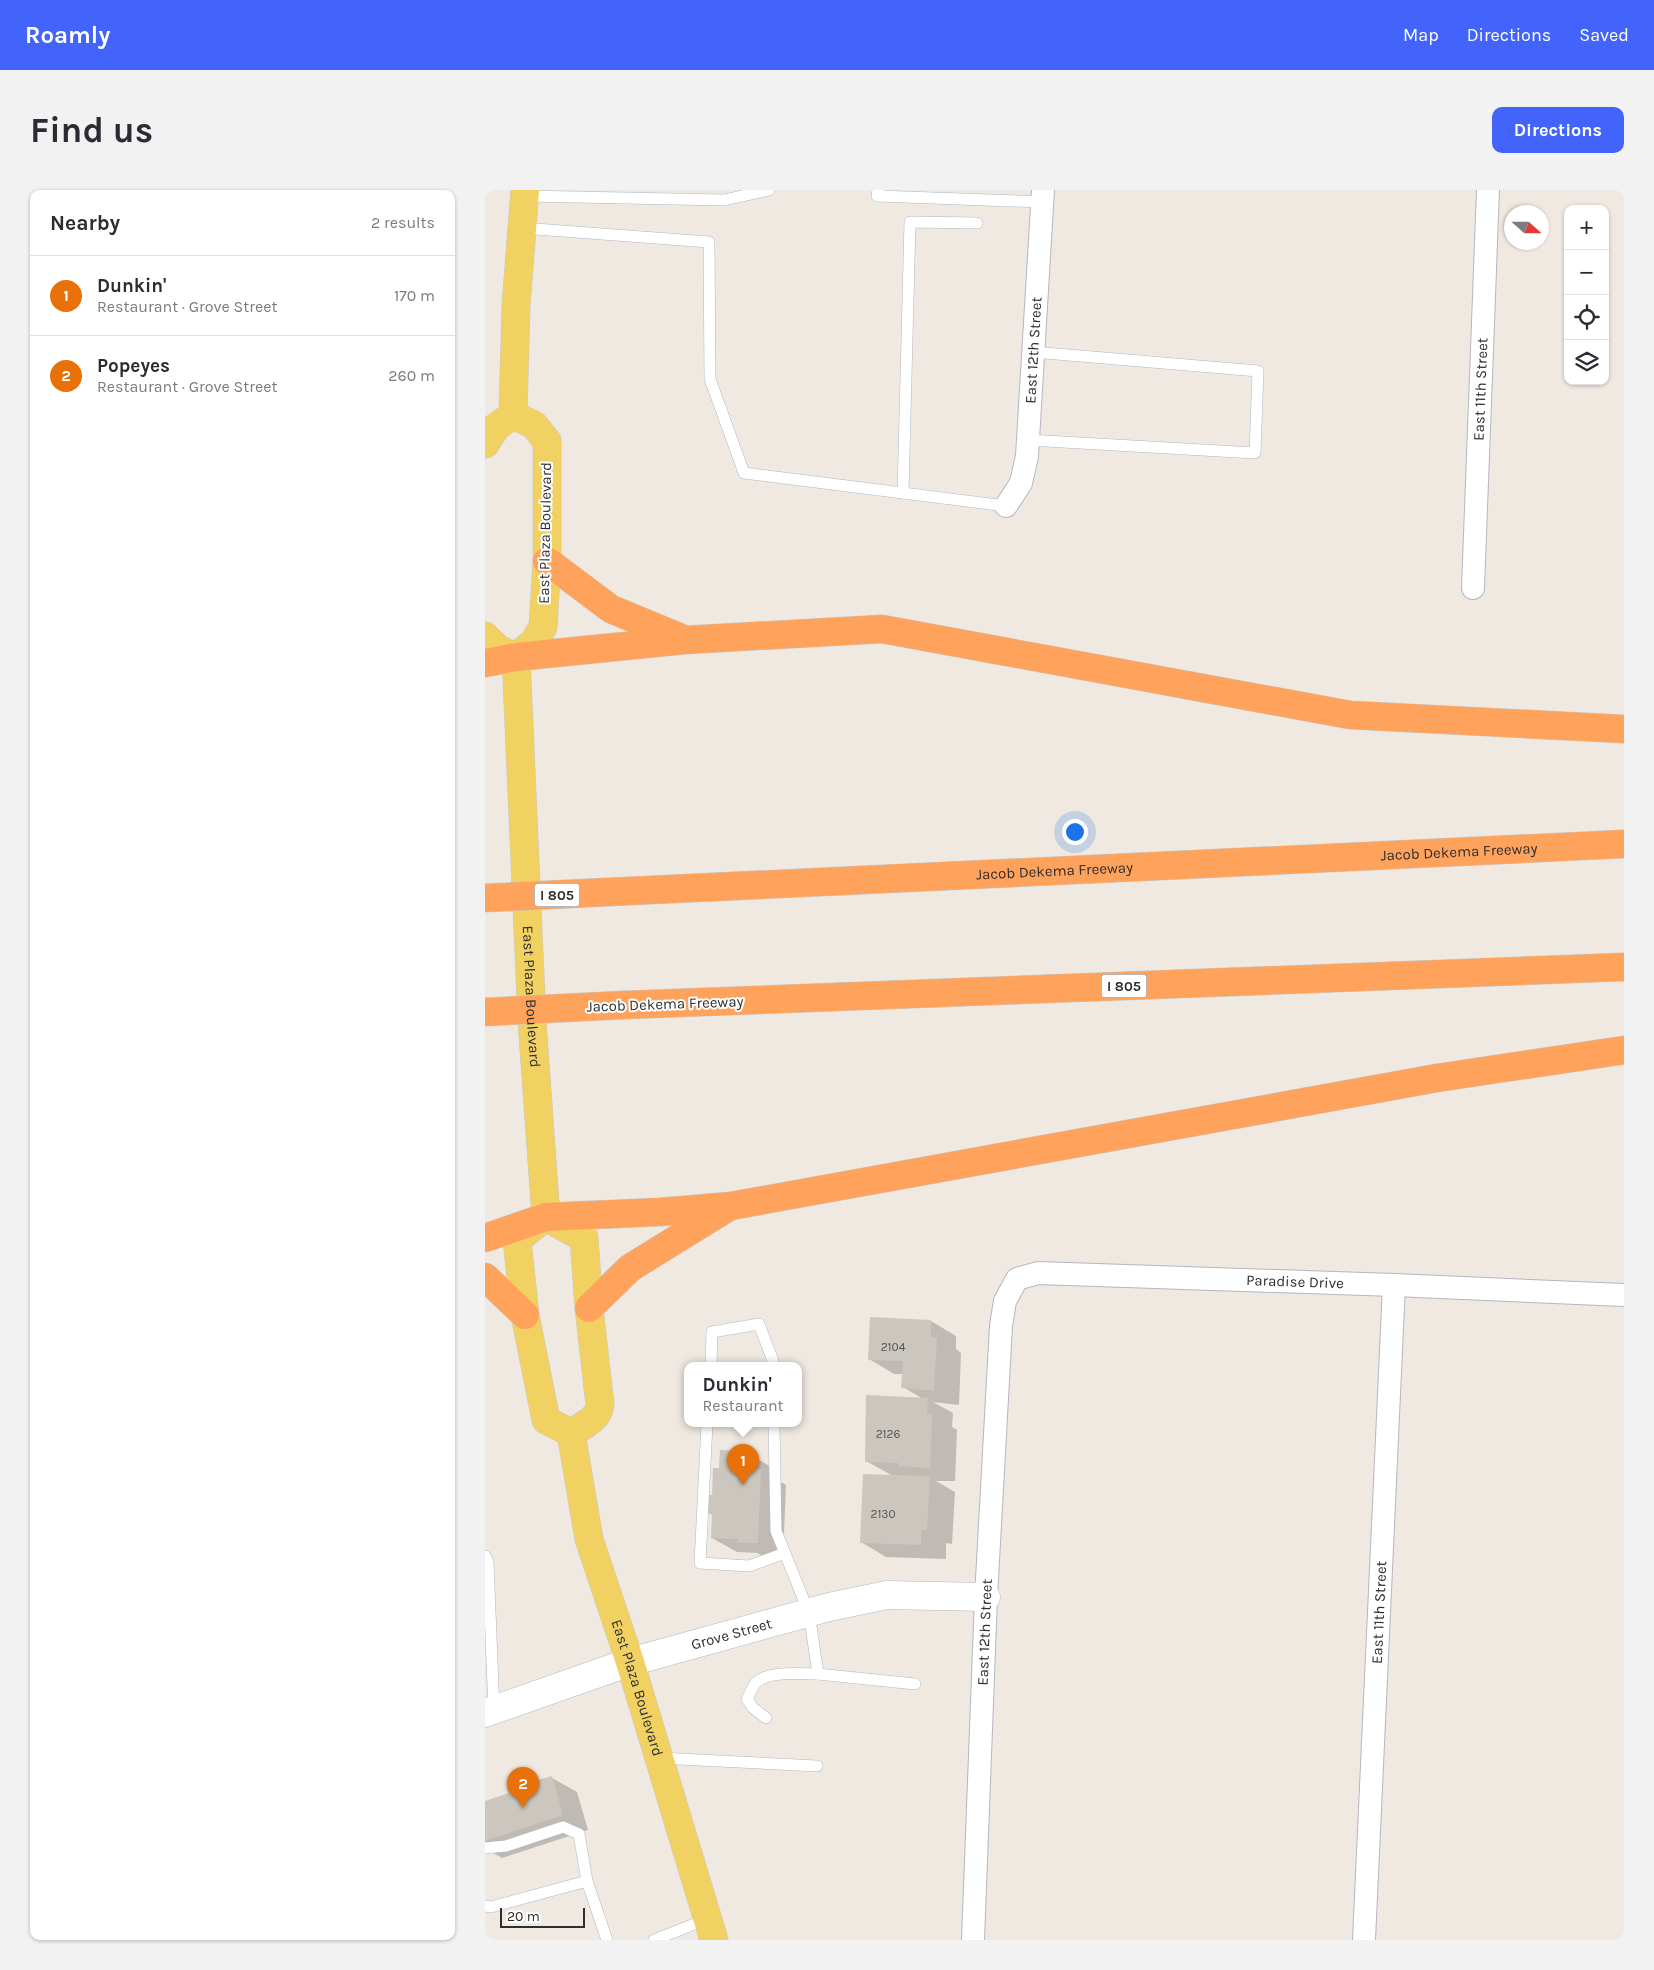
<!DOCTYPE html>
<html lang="en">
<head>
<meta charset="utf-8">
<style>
	:root { --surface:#fff; --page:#f2f2f3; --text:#2b2b33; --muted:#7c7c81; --line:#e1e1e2; --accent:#4264fb }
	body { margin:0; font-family:Karla,sans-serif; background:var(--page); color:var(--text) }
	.controls { position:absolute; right:15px; top:15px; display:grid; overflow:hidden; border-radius:10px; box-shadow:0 1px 4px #0004 }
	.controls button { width:45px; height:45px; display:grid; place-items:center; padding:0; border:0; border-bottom:1px solid var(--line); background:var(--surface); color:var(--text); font:25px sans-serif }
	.compass { position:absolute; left:1019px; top:15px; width:45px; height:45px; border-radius:50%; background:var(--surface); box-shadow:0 1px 4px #0004; rotate:111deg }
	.scale { position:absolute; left:15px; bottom:12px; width:85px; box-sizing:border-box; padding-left:5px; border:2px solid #2e2e2e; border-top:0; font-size:14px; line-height:18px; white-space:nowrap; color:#2e2e2e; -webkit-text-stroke:4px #fff; paint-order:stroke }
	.you { position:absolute; left:589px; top:641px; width:18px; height:18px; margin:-12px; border:4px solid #fff; border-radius:50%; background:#1a73e8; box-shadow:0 0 0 8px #1a73e833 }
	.badge { display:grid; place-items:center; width:32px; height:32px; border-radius:50%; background:var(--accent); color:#fff; font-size:16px; font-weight:700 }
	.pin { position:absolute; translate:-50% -41px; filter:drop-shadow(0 1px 2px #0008) }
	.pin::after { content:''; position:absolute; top:26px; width:18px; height:15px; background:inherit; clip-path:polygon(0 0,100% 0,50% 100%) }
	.popup { position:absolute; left:199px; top:1172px; width:118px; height:65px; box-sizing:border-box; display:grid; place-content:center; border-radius:10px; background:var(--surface); filter:drop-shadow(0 1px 4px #0005); font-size:16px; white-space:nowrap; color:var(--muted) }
	.popup b { font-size:19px; color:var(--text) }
	.popup::after { content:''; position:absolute; left:50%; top:100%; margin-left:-10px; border:10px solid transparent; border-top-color:var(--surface) }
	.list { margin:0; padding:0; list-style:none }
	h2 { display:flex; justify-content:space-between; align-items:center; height:65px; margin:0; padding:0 20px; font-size:21px }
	h2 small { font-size:16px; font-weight:400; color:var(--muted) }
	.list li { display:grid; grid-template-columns:32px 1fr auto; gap:15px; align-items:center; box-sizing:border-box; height:80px; padding:0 20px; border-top:1px solid var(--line) }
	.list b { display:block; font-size:19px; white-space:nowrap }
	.list p { margin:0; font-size:16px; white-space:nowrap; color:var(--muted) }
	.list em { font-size:16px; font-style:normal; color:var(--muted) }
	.icon { flex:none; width:28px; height:28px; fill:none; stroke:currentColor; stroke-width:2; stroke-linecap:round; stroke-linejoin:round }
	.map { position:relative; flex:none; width:1139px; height:1750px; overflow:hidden; border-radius:10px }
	header { display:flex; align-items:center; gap:30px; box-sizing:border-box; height:70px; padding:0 25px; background:var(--accent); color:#fff }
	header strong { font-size:24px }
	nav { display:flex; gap:28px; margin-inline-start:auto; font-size:18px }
	.intro { display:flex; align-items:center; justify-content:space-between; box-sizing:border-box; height:120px; padding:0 30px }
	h1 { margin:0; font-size:35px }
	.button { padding:12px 22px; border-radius:10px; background:var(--accent); color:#fff; font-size:18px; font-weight:700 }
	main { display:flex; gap:30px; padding:0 30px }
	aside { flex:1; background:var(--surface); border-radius:10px; box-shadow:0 1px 4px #0004 }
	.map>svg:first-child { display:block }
	.shadow { fill:#0003 }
	.building { fill:#cbc7bf }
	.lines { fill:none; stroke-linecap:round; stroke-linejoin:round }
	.lane-casing { stroke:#b4b7c1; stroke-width:12 }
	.street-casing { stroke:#b4b7c1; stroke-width:24 }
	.secondary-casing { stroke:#b4b7c1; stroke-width:29 }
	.primary-casing { stroke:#c9c9c9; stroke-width:29 }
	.highway-casing { stroke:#c9c9c9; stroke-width:29 }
	.lane { stroke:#fff; stroke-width:11 }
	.street { stroke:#fff; stroke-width:22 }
	.secondary { stroke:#fff; stroke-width:28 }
	.primary { stroke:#f2d163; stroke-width:28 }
	.highway { stroke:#ffa35c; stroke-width:28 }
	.highway-bridge-casing { stroke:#c9c9c9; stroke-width:29; stroke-linecap:butt }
	.highway-bridge { stroke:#ffa35c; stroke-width:28 }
	.labels { text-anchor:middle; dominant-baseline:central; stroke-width:4; stroke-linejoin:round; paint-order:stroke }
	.number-label { font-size:12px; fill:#555452 }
	.shield { fill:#fff; stroke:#6d6d6d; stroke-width:1 }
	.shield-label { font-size:14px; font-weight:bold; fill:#2e2e2e }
	.street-label { font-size:15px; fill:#2e2e2e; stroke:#fff }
</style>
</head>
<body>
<header>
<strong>Roamly</strong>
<nav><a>Map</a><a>Directions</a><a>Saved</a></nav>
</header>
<div class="intro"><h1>Find us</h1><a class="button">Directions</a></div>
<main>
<aside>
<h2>Nearby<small>2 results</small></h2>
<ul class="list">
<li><span class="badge" style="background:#e8710a">1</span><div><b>Dunkin'</b><p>Restaurant · Grove Street</p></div><em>170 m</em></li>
<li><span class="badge" style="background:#e8710a">2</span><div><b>Popeyes</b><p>Restaurant · Grove Street</p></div><em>260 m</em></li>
</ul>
</aside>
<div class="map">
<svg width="1139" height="1750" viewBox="0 0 1139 1750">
	<rect width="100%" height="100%" fill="#efe9e1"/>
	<g class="shadow">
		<path d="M 446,1131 L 471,1146 L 471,1159 L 476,1163 L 474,1215 L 448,1212 L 468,1223 L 467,1237 L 472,1240 L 470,1291 L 451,1291 L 470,1302 L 467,1354 L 461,1353 L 461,1369 L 401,1367 L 376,1352 L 408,1286 L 381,1271 L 438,1209 L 418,1197 L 418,1184 L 409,1184 L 384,1169 Z"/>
		<path d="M 261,1262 L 286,1277 L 286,1286 L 301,1295 L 298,1367 L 279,1367 L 272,1363 L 252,1362 L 227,1348 L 228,1325 L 224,1323 L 235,1279 Z"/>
		<path d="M 67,1588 L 92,1602 L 103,1640 L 17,1668 L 0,1658 L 0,1612 Z"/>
	</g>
	<g class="building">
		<path d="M 385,1127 L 446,1130 L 446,1147 L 452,1147 L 449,1201 L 416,1198 L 418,1171 L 383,1170 Z"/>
		<path d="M 381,1205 L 443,1208 L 442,1224 L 447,1224 L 445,1278 L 413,1276 L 413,1273 L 380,1272 Z"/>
		<path d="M 235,1260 L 261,1261 L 260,1278 L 276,1279 L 273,1353 L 252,1353 L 253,1349 L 226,1348 L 227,1323 L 222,1323 L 223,1305 L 227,1305 L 228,1278 L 234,1278 Z"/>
		<path d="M 378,1284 L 445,1286 L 442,1340 L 436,1340 L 436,1355 L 375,1353 Z"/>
		<path d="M 67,1586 L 78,1625 L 0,1651 L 0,1611 L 24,1603 L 22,1599 Z"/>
	</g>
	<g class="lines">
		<g class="lane-casing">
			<g id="lane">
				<path d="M 393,0 L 392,6 L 557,12"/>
				<path d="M 40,6 L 239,10 L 284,0"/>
				<path d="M 37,38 L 224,52 L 225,189 L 259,283 L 521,316"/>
				<path d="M 543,250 L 770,263 L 773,181 L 548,162"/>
				<path d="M 418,303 L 425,32 L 492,33"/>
				<path d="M 226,1176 L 227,1142 L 274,1134 L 288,1171 L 288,1176"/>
				<path d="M 222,1234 L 215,1373 L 264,1376 L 300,1363"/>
				<path d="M 289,1234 L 291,1341 L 324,1423 L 333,1484 L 430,1494"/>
				<path d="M 0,1366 L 3,1372 L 9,1520"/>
				<path d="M 281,1528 L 268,1518 L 262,1509 C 265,1504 267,1498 270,1494 C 281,1480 317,1484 333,1484"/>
				<path d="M 174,1568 L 332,1576"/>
				<path d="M 0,1658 L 21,1656 L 78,1637 L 94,1644 L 102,1691 L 122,1750"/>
				<path d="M 0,1716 L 6,1717 L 102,1691"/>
				<path d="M 169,1750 L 222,1729"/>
			</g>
		</g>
		<g class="street-casing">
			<g id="street">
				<path id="s1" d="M 521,316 L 536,293 L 542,266 L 558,0"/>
				<path id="s2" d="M 988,398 L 1003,0"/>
				<path id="s3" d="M 488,1750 L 501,1407 L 516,1136 L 520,1111 L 532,1089 L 553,1083 L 909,1095 L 1139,1105"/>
				<path id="s4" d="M 879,1750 L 909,1095"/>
			</g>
		</g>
		<g class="secondary-casing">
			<g id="secondary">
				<path id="s5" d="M 0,1523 L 145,1472 L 344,1417 L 402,1405 L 501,1407"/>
			</g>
		</g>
		<g class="primary-casing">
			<g id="primary">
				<path d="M 28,225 L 49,235 L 62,251 L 62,371 L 58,437 L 49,452 L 31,467"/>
				<path d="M 28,225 L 31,115 L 40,0"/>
				<path d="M 0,254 L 11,237 L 28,225"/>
				<path d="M 0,446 L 13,459 L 31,467"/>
				<path id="s6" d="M 31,467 L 47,831 L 61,1027"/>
				<path d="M 61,1027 L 99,1048 L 104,1118 L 115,1215 C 113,1230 98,1235 86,1243"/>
				<path d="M 59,1028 L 32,1050 L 40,1125 L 61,1230 L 86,1243"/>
				<path id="s7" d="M 86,1243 L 104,1349 L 145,1472 L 229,1750"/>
			</g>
		</g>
		<g class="highway-casing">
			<g id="highway">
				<path d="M 62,371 L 126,419 L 196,448"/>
				<path d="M 0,473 L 31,467 L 200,450 L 397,439 L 865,525 L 1139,539"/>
				<path id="s8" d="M 144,701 L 1139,654"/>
				<path d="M 139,815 L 1139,777"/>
				<path d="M 0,1048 L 61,1027 L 175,1022 L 246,1016 L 952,888 L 1139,860"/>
				<path d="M 0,1087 L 40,1125"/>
				<path d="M 104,1118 L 145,1078 L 242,1018"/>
			</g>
		</g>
		<use href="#lane" class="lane"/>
		<use href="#street" class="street"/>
		<use href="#secondary" class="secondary"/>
		<use href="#primary" class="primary"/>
		<use href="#highway" class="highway"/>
		<g class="highway-bridge-casing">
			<g id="highway-bridge">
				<path d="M 0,708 L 144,701"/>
				<path d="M 0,822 L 139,815"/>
			</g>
		</g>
		<use href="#highway-bridge" class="highway-bridge"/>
	</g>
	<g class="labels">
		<g class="number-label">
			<text x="408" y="1157">2104</text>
			<text x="403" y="1244">2126</text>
			<text x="398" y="1324">2130</text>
		</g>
		<g class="shield">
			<rect x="49.5" y="693.5" width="45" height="23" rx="4"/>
			<rect x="616.5" y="784.5" width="45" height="23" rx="4"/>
		</g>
		<g class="shield-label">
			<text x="72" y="705">I 805</text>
			<text x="639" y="796">I 805</text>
		</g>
		<g class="street-label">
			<text stroke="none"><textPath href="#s1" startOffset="161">East 12th Street</textPath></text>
			<text stroke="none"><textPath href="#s2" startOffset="199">East 11th Street</textPath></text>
			<text transform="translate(60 343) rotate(-89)">East Plaza Boulevard</text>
			<text stroke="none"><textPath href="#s8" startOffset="831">Jacob Dekema Freeway</textPath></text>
			<text stroke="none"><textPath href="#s8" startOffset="426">Jacob Dekema Freeway</textPath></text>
			<text stroke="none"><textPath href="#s6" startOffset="340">East Plaza Boulevard</textPath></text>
			<text transform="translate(180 814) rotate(-2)">Jacob Dekema Freeway</text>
			<text stroke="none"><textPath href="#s3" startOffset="944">Paradise Drive</textPath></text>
			<text stroke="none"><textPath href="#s4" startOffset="328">East 11th Street</textPath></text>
			<text stroke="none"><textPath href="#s3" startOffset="308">East 12th Street</textPath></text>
			<text stroke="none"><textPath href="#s5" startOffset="259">Grove Street</textPath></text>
			<text stroke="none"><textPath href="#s7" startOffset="264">East Plaza Boulevard</textPath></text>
		</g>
	</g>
</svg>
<div class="controls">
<button>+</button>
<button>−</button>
<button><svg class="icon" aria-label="locate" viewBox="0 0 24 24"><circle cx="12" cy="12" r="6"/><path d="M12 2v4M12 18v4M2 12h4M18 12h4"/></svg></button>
<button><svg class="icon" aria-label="layers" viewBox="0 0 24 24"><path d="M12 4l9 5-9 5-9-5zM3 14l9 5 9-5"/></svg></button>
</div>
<svg class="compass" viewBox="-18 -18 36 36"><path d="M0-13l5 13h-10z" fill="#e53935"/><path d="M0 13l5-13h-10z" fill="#7c7c81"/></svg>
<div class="scale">20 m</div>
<div class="you"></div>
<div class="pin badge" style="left:258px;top:1295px;background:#e8710a">1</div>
<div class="popup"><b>Dunkin'</b>Restaurant</div>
<div class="pin badge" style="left:38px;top:1618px;background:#e8710a">2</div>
</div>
</main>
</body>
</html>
